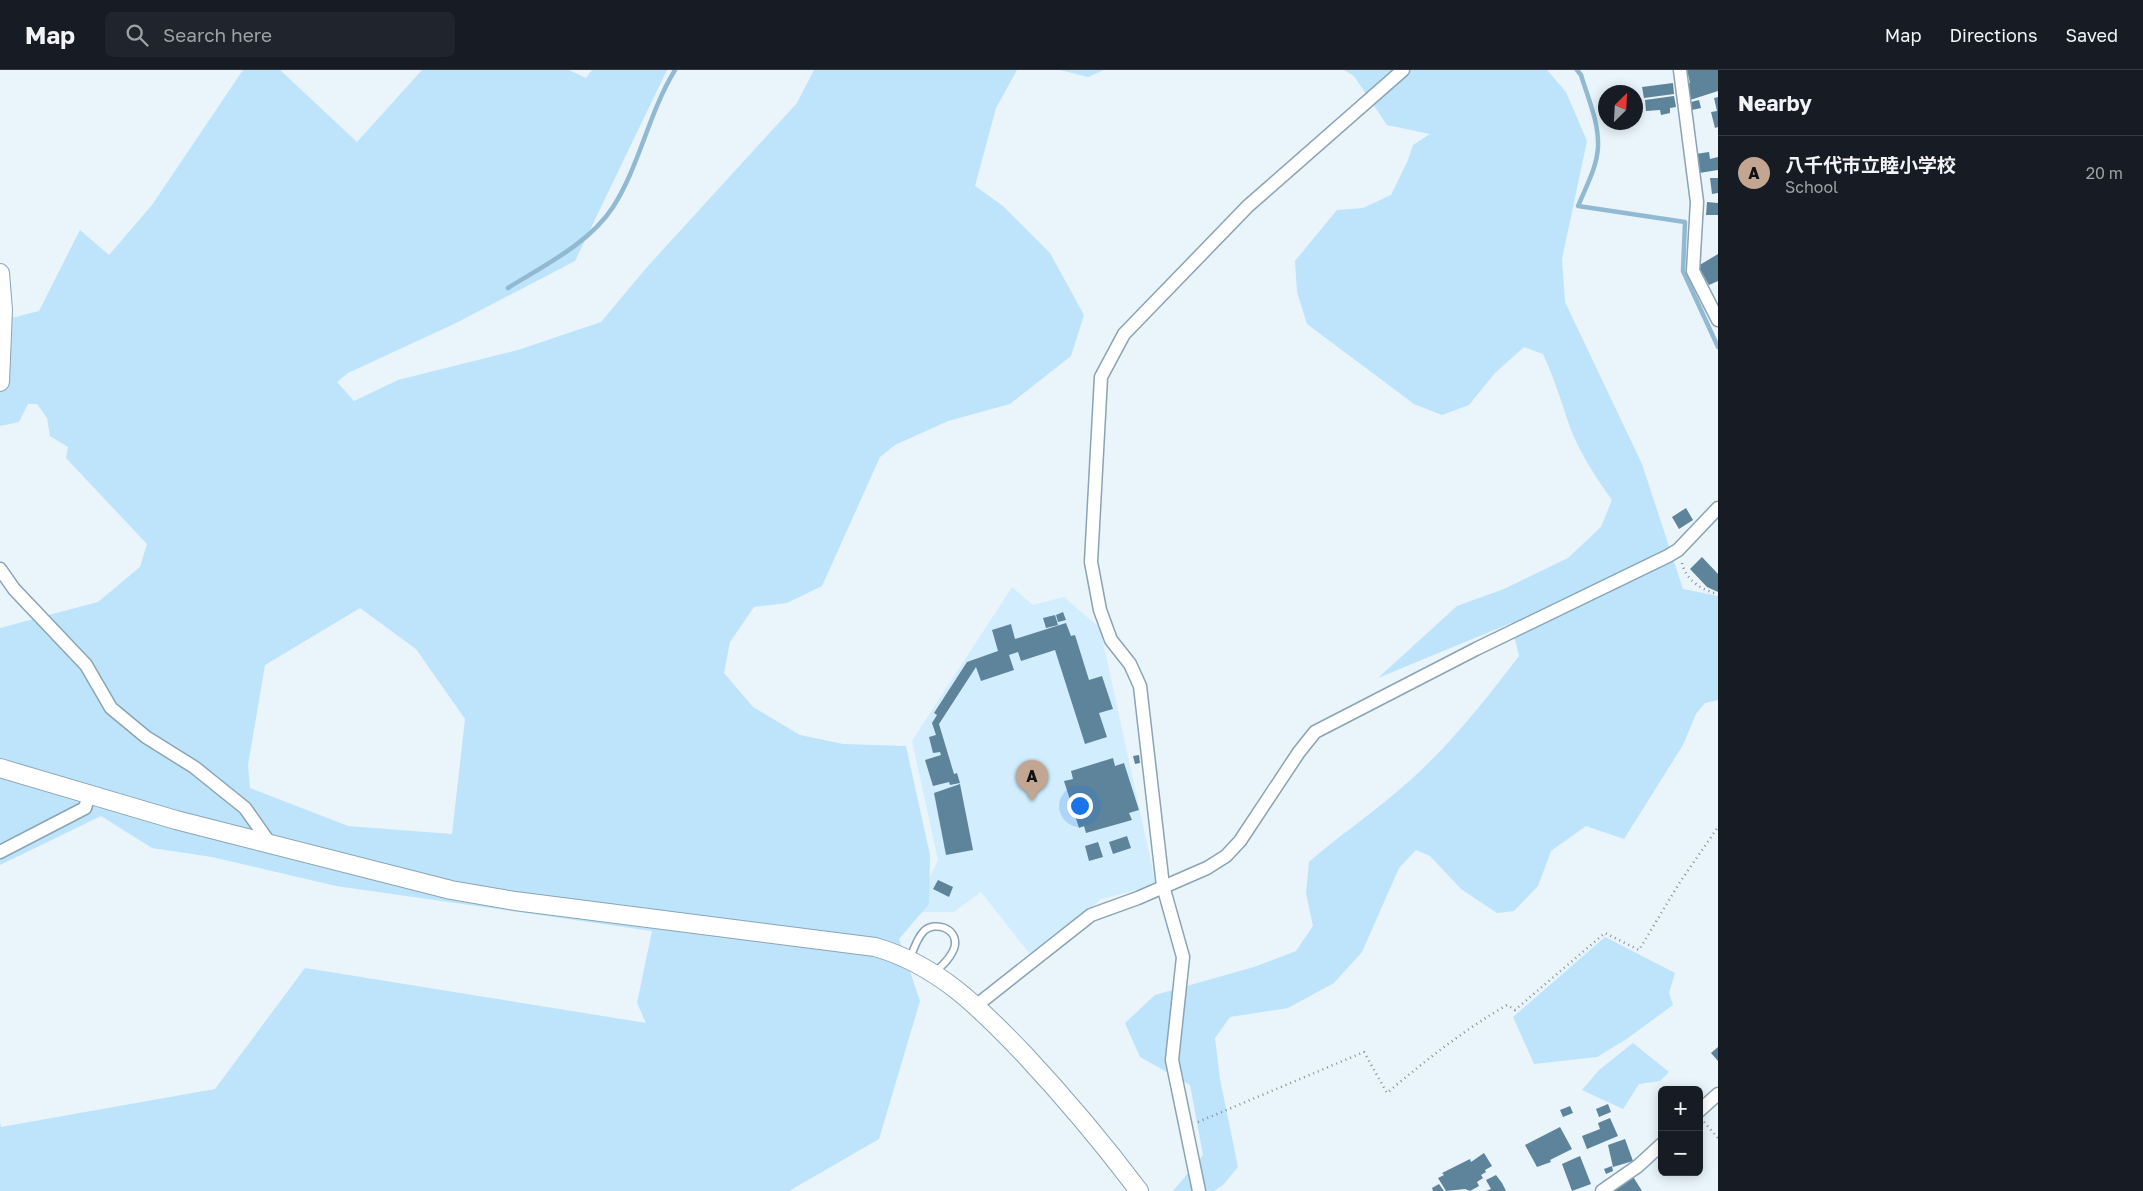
<!DOCTYPE html>
<html lang="en">
<head>
<meta charset="utf-8">
<style>
	:root { --surface:#171b24; --page:#20242c; --text:#f1f3f6; --muted:#9ea1a6; --line:#363941; --accent:#c3a691 }
	body { margin:0; font-family:"Golos Text","Noto Sans JP",sans-serif; background:var(--page); color:var(--text) }
	.controls { position:absolute; right:15px; bottom:15px; display:grid; overflow:hidden; border-radius:8px; box-shadow:0 2px 12px #0003 }
	.controls button { width:45px; height:45px; display:grid; place-items:center; padding:0; border:0; border-bottom:1px solid var(--line); background:var(--surface); color:var(--text); font:25px sans-serif }
	.compass { position:absolute; left:1598px; top:15px; width:45px; height:45px; border-radius:50%; background:var(--surface); box-shadow:0 2px 12px #0003; rotate:24deg }
	.you { position:absolute; left:1079px; top:735px; width:18px; height:18px; margin:-12px; border:4px solid #fff; border-radius:50%; background:#1a73e8; box-shadow:0 0 0 8px #1a73e833 }
	.badge { display:grid; place-items:center; width:32px; height:32px; border-radius:50%; background:var(--accent); color:#111; font-size:16px; font-weight:700 }
	.pin { position:absolute; translate:-50% -41px; filter:drop-shadow(0 1px 2px #0008) }
	.pin::after { content:''; position:absolute; top:26px; width:18px; height:15px; background:inherit; clip-path:polygon(0 0,100% 0,50% 100%) }
	.list { margin:0; padding:0; list-style:none }
	h2 { display:flex; justify-content:space-between; align-items:center; height:65px; margin:0; padding:0 20px; font-size:21px }
	h2 small { font-size:16px; font-weight:400; color:var(--muted) }
	.list li { display:grid; grid-template-columns:32px 1fr auto; gap:15px; align-items:center; box-sizing:border-box; height:75px; padding:0 20px; border-top:1px solid var(--line) }
	.list b { display:block; font-size:19px; white-space:nowrap }
	.list p { margin:0; font-size:16px; white-space:nowrap; color:var(--muted) }
	.list em { font-size:16px; font-style:normal; color:var(--muted) }
	.icon { flex:none; width:28px; height:28px; fill:none; stroke:currentColor; stroke-width:2; stroke-linecap:round; stroke-linejoin:round }
	.map { position:relative; flex:none; width:1718px; height:1121px; overflow:hidden }
	header { display:flex; align-items:center; gap:30px; box-sizing:border-box; height:70px; padding:0 25px; background:var(--surface); border-bottom:1px solid var(--line) }
	header strong { font-size:24px }
	nav { display:flex; gap:28px; margin-inline-start:auto; font-size:18px }
	.search { width:350px; height:45px; background:var(--page); display:flex; align-items:center; gap:12px; box-sizing:border-box; padding:0 18px; border-radius:8px; color:var(--muted); font-size:19px }
	main { display:flex }
	aside { flex:1; background:var(--surface) }
	.map>svg:first-child { display:block }
	.built { fill:#d2eefe }
	.green { fill:#bde4fb; fill-rule:evenodd }
	.lines { fill:none; stroke-linecap:round; stroke-linejoin:round }
	.stream { stroke:#91bad2; stroke-width:4.5 }
	.building { fill:#5d849a }
	.lane-casing { stroke:#8aa4b3; stroke-width:9 }
	.street-casing { stroke:#8aa4b3; stroke-width:15 }
	.secondary-casing { stroke:#8aa4b3; stroke-width:20 }
	.path { stroke:#859097; stroke-width:2.5; stroke-dasharray:1 4; stroke-linecap:butt }
	.lane { stroke:#fff; stroke-width:6 }
	.street { stroke:#fff; stroke-width:12 }
	.secondary { stroke:#fff; stroke-width:18 }
</style>
</head>
<body>
<header>
<strong>Map</strong>
<div class="search"><svg class="icon" aria-label="search" viewBox="0 0 24 24"><circle cx="10" cy="10" r="6"/><path d="M15 15l6 6"/></svg>Search here</div>
<nav><a>Map</a><a>Directions</a><a>Saved</a></nav>
</header>
<main>
<div class="map">
<svg width="1718" height="1121" viewBox="0 0 1718 1121">
	<rect width="100%" height="100%" fill="#e9f4fb"/>
	<path class="built" d="M 1012,517 L 1033,535 L 1064,527 L 1100,558 L 1156,815 L 1101,829 L 1033,888 L 981,822 L 954,842 L 913,842 L 938,790 L 912,671 Z"/>
	<g class="green">
		<path d="M 243,0 L 280,0 L 357,72 L 422,0 L 569,0 L 586,8 L 592,0 L 667,0 L 575,191 L 456,253 L 348,303 L 337,312 L 354,331 L 398,310 L 518,280 L 601,252 L 648,196 L 797,33 L 814,0 L 1017,0 L 996,38 L 975,116 L 1003,136 L 1050,183 L 1084,245 L 1071,286 L 1010,334 L 948,351 L 895,375 L 880,387 L 822,516 L 787,533 L 754,537 L 730,572 L 724,603 L 753,637 L 800,665 L 843,674 L 906,676 L 930,785 L 929,834 L 899,869 L 920,931 L 879,1069 L 789,1121 L 0,1121 L 0,1052 L 1,1057 L 215,1019 L 305,898 L 646,953 L 637,933 L 652,861 L 336,816 L 212,787 L 152,778 L 101,746 L 0,795 L 0,558 L 98,532 L 140,497 L 147,474 L 66,388 L 68,377 L 50,366 L 47,348 L 37,334 L 28,334 L 19,352 L 0,356 L 0,251 L 39,241 L 80,160 L 109,185 L 152,135 ZM 360,538 L 416,579 L 465,649 L 452,764 L 348,756 L 250,718 L 248,695 L 265,595 Z"/>
		<path d="M 1060,0 L 1104,0 L 1088,7 Z"/>
		<path d="M 1344,0 L 1547,0 L 1566,22 L 1587,71 L 1562,189 L 1565,232 L 1642,394 L 1683,519 L 1718,526 L 1718,630 L 1705,633 L 1696,644 L 1683,675 L 1624,769 L 1586,756 L 1551,781 L 1538,816 L 1514,841 L 1497,843 L 1461,819 L 1430,786 L 1416,780 L 1399,798 L 1362,882 L 1334,913 L 1288,938 L 1230,947 L 1215,968 L 1220,1009 L 1238,1097 L 1223,1115 L 1214,1121 L 1173,1121 L 1203,1085 L 1190,1015 L 1140,987 L 1125,953 L 1155,925 L 1254,897 L 1296,881 L 1313,856 L 1306,823 L 1309,792 C 1336,768 1366,748 1393,725 C 1442,685 1481,636 1519,586 L 1511,553 L 1378,608 L 1457,536 L 1504,519 L 1568,488 L 1601,457 L 1612,430 C 1597,409 1581,385 1571,360 C 1562,335 1555,309 1543,284 L 1524,277 L 1495,303 L 1469,335 L 1442,345 L 1414,334 L 1307,254 L 1297,222 L 1295,191 L 1337,140 L 1363,138 L 1391,125 L 1408,90 L 1413,75 L 1430,64 L 1387,55 L 1354,6 Z"/>
		<path d="M 1605,867 L 1675,903 L 1669,923 L 1673,935 L 1628,968 L 1597,987 L 1534,994 L 1513,947 Z"/>
		<path d="M 1633,973 L 1669,1002 L 1660,1011 L 1639,1014 L 1623,1039 L 1582,1020 L 1599,1000 Z"/>
	</g>
	<g class="lines">
		<g class="stream">
			<path d="M 1577,0 L 1581,5 C 1588,28 1599,52 1598,77 C 1597,97 1586,117 1578,136 L 1685,152 L 1683,201 L 1718,277"/>
			<path d="M 508,218 C 543,196 590,173 613,137 C 639,97 649,42 675,0"/>
		</g>
	</g>
	<g class="building">
		<path d="M 1687,0 L 1718,0 L 1718,21 L 1690,30 L 1687,13 L 1690,13 Z"/>
		<path d="M 1673,13 L 1674,24 L 1644,28 L 1642,17 Z"/>
		<path d="M 1674,26 L 1676,37 L 1670,38 L 1670,43 L 1661,45 L 1660,40 L 1646,41 L 1645,30 Z"/>
		<path d="M 1718,27 L 1718,57 L 1715,58 L 1711,42 L 1717,41 L 1714,28 Z"/>
		<path d="M 1699,30 L 1701,38 L 1692,40 L 1691,32 Z"/>
		<path d="M 1709,82 L 1710,89 L 1718,87 L 1718,100 L 1699,103 L 1696,84 Z"/>
		<path d="M 1710,108 L 1718,108 L 1718,123 L 1712,124 Z"/>
		<path d="M 1707,132 L 1718,133 L 1718,145 L 1706,145 Z"/>
		<path d="M 1718,184 L 1718,211 L 1709,215 L 1698,196 Z"/>
		<path d="M 1686,438 L 1693,450 L 1679,459 L 1672,447 Z"/>
		<path d="M 1702,487 L 1718,504 L 1718,522 L 1707,517 L 1690,499 Z"/>
		<path d="M 1063,542 L 1066,550 L 1058,552 L 1056,545 Z"/>
		<path d="M 1055,545 L 1058,555 L 1046,558 L 1043,548 Z"/>
		<path d="M 1066,553 L 1071,566 L 1075,565 L 1089,610 L 1102,606 L 1113,639 L 1099,643 L 1107,667 L 1085,674 L 1055,580 L 1021,591 L 1018,582 L 1009,585 L 1014,600 L 981,611 L 976,597 L 939,654 L 954,704 L 957,703 L 960,713 L 950,715 L 949,712 L 933,716 L 925,690 L 941,685 L 940,682 L 933,683 L 929,667 L 936,665 L 932,653 L 937,645 L 934,643 L 967,592 L 998,581 L 992,560 L 1011,554 L 1015,569 Z"/>
		<path d="M 1139,685 L 1140,693 L 1135,694 L 1133,686 Z"/>
		<path d="M 1113,688 L 1115,696 L 1124,693 L 1139,740 L 1129,743 L 1132,750 L 1086,763 L 1084,756 L 1079,758 L 1064,711 L 1073,709 L 1071,701 Z"/>
		<path d="M 960,714 L 973,780 L 946,785 L 934,723 Z"/>
		<path d="M 1127,766 L 1131,778 L 1113,784 L 1109,772 Z"/>
		<path d="M 1098,772 L 1103,787 L 1089,791 L 1085,776 Z"/>
		<path d="M 938,810 L 953,817 L 949,827 L 933,819 Z"/>
		<path d="M 1718,977 L 1718,991 L 1711,983 Z"/>
		<path d="M 1608,1034 L 1611,1042 L 1599,1047 L 1596,1039 Z"/>
		<path d="M 1570,1036 L 1573,1043 L 1563,1047 L 1560,1040 Z"/>
		<path d="M 1610,1048 L 1618,1066 L 1587,1079 L 1582,1066 L 1600,1059 L 1598,1053 Z"/>
		<path d="M 1560,1057 L 1572,1079 L 1550,1090 L 1551,1092 L 1537,1097 L 1525,1075 Z"/>
		<path d="M 1625,1069 L 1633,1091 L 1613,1097 L 1608,1075 Z"/>
		<path d="M 1484,1083 L 1492,1096 L 1485,1100 L 1486,1102 L 1481,1105 L 1483,1108 L 1477,1112 L 1479,1116 L 1470,1121 L 1465,1119 L 1446,1121 L 1438,1108 L 1444,1105 L 1442,1103 L 1470,1089 L 1471,1092 Z"/>
		<path d="M 1580,1086 L 1591,1114 L 1572,1121 L 1562,1094 Z"/>
		<path d="M 1612,1096 L 1613,1101 L 1606,1104 L 1604,1099 Z"/>
		<path d="M 1496,1105 L 1502,1113 L 1506,1121 L 1486,1121 L 1491,1119 L 1486,1110 Z"/>
		<path d="M 1632,1105 L 1642,1121 L 1608,1121 Z"/>
		<path d="M 1439,1114 L 1444,1121 L 1433,1121 L 1432,1118 Z"/>
	</g>
	<g class="lines">
		<g class="lane-casing">
			<path id="lane" d="M 910,889 C 913,880 917,868 924,861 C 935,851 957,858 955,875 C 953,886 942,896 934,903"/>
		</g>
		<g class="street-casing">
			<g id="street">
				<path d="M 1680,0 L 1697,132 L 1693,201 L 1718,250"/>
				<path d="M 0,499 L 14,519 L 86,595 L 111,638 L 146,667 L 194,697 L 245,738 L 271,775"/>
				<path d="M 0,782 L 85,738 L 89,725"/>
				<path d="M 977,935 L 1091,845 L 1138,828 L 1207,798 L 1226,786 L 1240,771 L 1299,682 L 1315,662 L 1476,579 L 1668,486 L 1678,480 L 1718,438"/>
				<path d="M 1699,1041 L 1718,1024"/>
				<path d="M 1199,1121 L 1172,990 L 1183,887 L 1163,816 L 1140,616 L 1130,594 L 1111,570 L 1100,540 L 1091,492 L 1101,307 L 1124,264 L 1248,136 L 1403,0"/>
				<path d="M 1602,1121 L 1638,1096 L 1662,1074"/>
			</g>
		</g>
		<g class="secondary-casing">
			<g id="secondary">
				<path d="M 0,203 L 3,240 L 0,312"/>
				<path d="M 0,698 L 176,750 L 451,820 L 515,831 L 875,877 C 938,895 980,938 1024,984 C 1065,1028 1103,1073 1139,1121"/>
			</g>
		</g>
		<g class="path">
			<path d="M 1682,493 C 1686,510 1701,520 1718,524"/>
			<path d="M 1198,1052 L 1364,982 L 1387,1023 C 1426,990 1464,960 1507,935 L 1515,940 L 1605,863 L 1639,880 L 1680,812 L 1718,757"/>
			<path d="M 1704,1052 L 1718,1068"/>
		</g>
		<use href="#lane" class="lane"/>
		<use href="#street" class="street"/>
		<use href="#secondary" class="secondary"/>
	</g>
</svg>
<div class="controls">
<button>+</button>
<button>−</button>
</div>
<svg class="compass" viewBox="-18 -18 36 36"><path d="M0-13l5 13h-10z" fill="#e53935"/><path d="M0 13l5-13h-10z" fill="#9ea1a6"/></svg>
<div class="you"></div>
<div class="pin badge" style="left:1032px;top:731px">A</div>
</div>
<aside>
<h2>Nearby<small></small></h2>
<ul class="list">
<li><span class="badge">A</span><div><b>八千代市立睦小学校</b><p>School</p></div><em>20 m</em></li>
</ul>
</aside>
</main>
</body>
</html>
